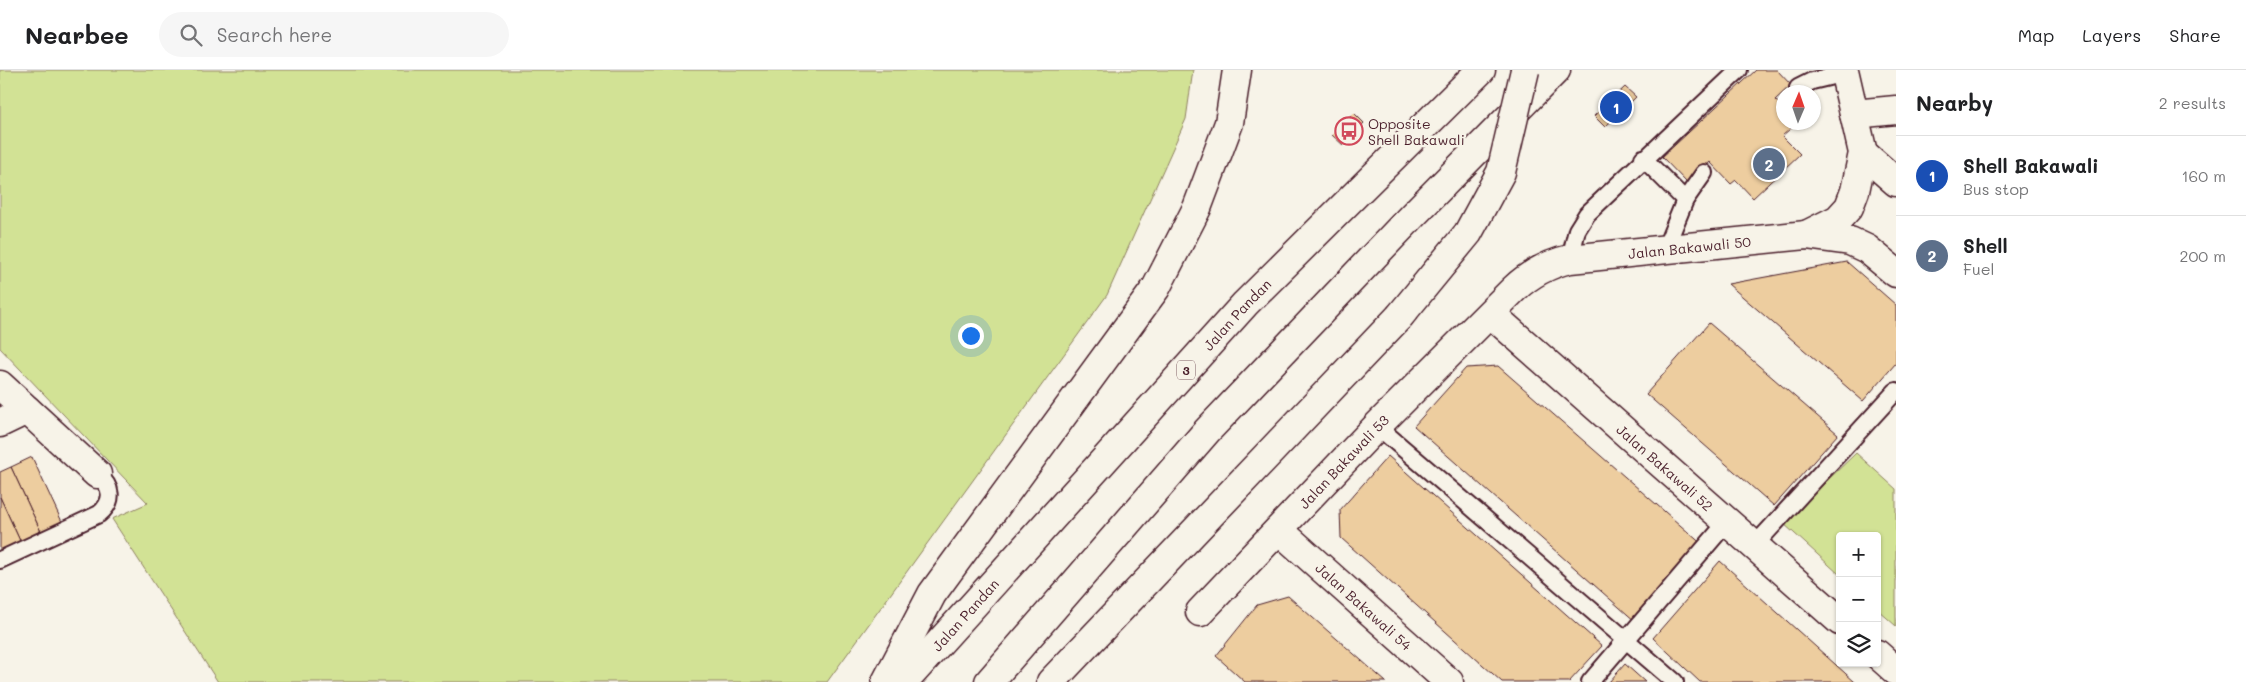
<!DOCTYPE html>
<html lang="en">
<head>
<meta charset="utf-8">
<style>
	:root { --surface:#fff; --page:#f6f6f6; --text:#202124; --muted:#757577; --line:#e0e0e0; --accent:#111827 }
	body { margin:0; font-family:Mali,sans-serif; background:var(--page); color:var(--text) }
	.controls { position:absolute; right:15px; bottom:15px; display:grid; overflow:hidden; border-radius:5px; box-shadow:0 1px 4px #0004 }
	.controls button { width:45px; height:45px; display:grid; place-items:center; padding:0; border:0; border-bottom:1px solid var(--line); background:var(--surface); color:var(--text); font:25px sans-serif }
	.compass { position:absolute; left:1776px; top:15px; width:45px; height:45px; border-radius:50%; background:var(--surface); box-shadow:0 1px 4px #0004; rotate:2deg }
	.you { position:absolute; left:970px; top:265px; width:18px; height:18px; margin:-12px; border:4px solid #fff; border-radius:50%; background:#1a73e8; box-shadow:0 0 0 8px #1a73e833 }
	.badge { display:grid; place-items:center; width:32px; height:32px; border-radius:50%; background:var(--accent); color:#fff; font-size:16px; font-weight:700 }
	.pin { position:absolute; translate:-50% -50%; border:2px solid #fff; box-shadow:0 1px 5px #0006 }
	.list { margin:0; padding:0; list-style:none }
	h2 { display:flex; justify-content:space-between; align-items:center; height:65px; margin:0; padding:0 20px; font-size:21px }
	h2 small { font-size:16px; font-weight:400; color:var(--muted) }
	.list li { display:grid; grid-template-columns:32px 1fr auto; gap:15px; align-items:center; box-sizing:border-box; height:80px; padding:0 20px; border-top:1px solid var(--line) }
	.list b { display:block; font-size:19px; white-space:nowrap }
	.list p { margin:0; font-size:16px; white-space:nowrap; color:var(--muted) }
	.list em { font-size:16px; font-style:normal; color:var(--muted) }
	.icon { flex:none; width:28px; height:28px; fill:none; stroke:currentColor; stroke-width:2; stroke-linecap:round; stroke-linejoin:round }
	.map { position:relative; flex:none; width:1896px; height:612px; overflow:hidden }
	header { display:flex; align-items:center; gap:30px; box-sizing:border-box; height:70px; padding:0 25px; background:var(--surface); border-bottom:1px solid var(--line) }
	header strong { font-size:24px }
	nav { display:flex; gap:28px; margin-inline-start:auto; font-size:18px }
	.search { width:350px; height:45px; background:var(--page); display:flex; align-items:center; gap:12px; box-sizing:border-box; padding:0 18px; border-radius:28px; color:var(--muted); font-size:19px }
	main { display:flex }
	aside { flex:1; background:var(--surface) }
	.map>svg:first-child { display:block }
	.green { fill:#d2e295; stroke:#8e8060 }
	.building { fill:#edcd9f; stroke:#4a1f2b }
	.lines { fill:none; stroke-linecap:round; stroke-linejoin:round }
	.lane-casing { stroke:#4a1f2b; stroke-width:20 }
	.street-casing { stroke:#4a1f2b; stroke-width:31 }
	.secondary-casing { stroke:#4a1f2b; stroke-width:31 }
	.highway-casing { stroke:#4a1f2b; stroke-width:31 }
	.lane { stroke:#f7f3e8; stroke-width:16 }
	.street { stroke:#f7f3e8; stroke-width:28 }
	.secondary { stroke:#f7f3e8; stroke-width:28 }
	.highway { stroke:#f7f3e8; stroke-width:28 }
	.highway-bridge-casing { stroke:#4a1f2b; stroke-width:31; stroke-linecap:butt }
	.highway-bridge { stroke:#f7f3e8; stroke-width:28 }
	.labels { text-anchor:middle; dominant-baseline:central; stroke-width:5; stroke-linejoin:round; paint-order:stroke }
	.shield { fill:#f7f3e8; stroke:#7e5f64; stroke-width:1 }
	.shield-label { font-size:12px; font-weight:bold; fill:#4a1f2b }
	.poi-label { font-size:14px; fill:#4a1f2b; stroke:#f7f3e8; text-anchor:start }
	.street-label { font-size:14px; fill:#4a1f2b; stroke:#f7f3e8 }
</style>
</head>
<body>
<header>
<strong>Nearbee</strong>
<div class="search"><svg class="icon" aria-label="search" viewBox="0 0 24 24"><circle cx="10" cy="10" r="6"/><path d="M15 15l6 6"/></svg>Search here</div>
<nav><a>Map</a><a>Layers</a><a>Share</a></nav>
</header>
<main>
<div class="map">
<svg width="1896" height="612" viewBox="0 0 1896 612">
	<rect width="100%" height="100%" fill="#f7f3e8"/>
	<filter id="ink" filterUnits="userSpaceOnUse"><feTurbulence type="fractalNoise" baseFrequency=".02" numOctaves="2"/><feDisplacementMap in="SourceGraphic" scale="10" xChannelSelector="R" yChannelSelector="G"/><feConvolveMatrix kernelMatrix="1 2 1 2 8 2 1 2 1" color-interpolation-filters="sRGB"/></filter>
	<g filter="url(#ink)">
		<g class="green">
			<path d="M 0,0 L 1193,0 L 1186,49 L 1107,225 L 827,612 L 218,612 L 112,449 L 148,433 L 0,278 Z"/>
			<path d="M 1856,383 L 1896,419 L 1896,556 L 1877,539 L 1877,466 L 1840,466 L 1840,505 L 1783,453 Z"/>
		</g>
		<g class="building">
			<path d="M 1756,0 L 1777,0 L 1791,15 L 1775,30 L 1784,38 L 1784,52 L 1797,53 L 1782,66 L 1800,84 L 1753,128 L 1736,110 L 1731,114 L 1710,92 L 1687,113 L 1662,87 Z"/>
			<path d="M 1625,17 L 1636,27 L 1605,57 L 1594,46 Z"/>
			<path d="M 1354,43 L 1364,53 L 1343,75 L 1332,65 Z"/>
			<path d="M 1847,192 L 1896,235 L 1896,293 L 1863,331 L 1728,214 Z"/>
			<path d="M 1709,253 L 1838,364 L 1774,436 L 1646,324 Z"/>
			<path d="M 1498,296 L 1704,476 L 1636,552 L 1414,356 L 1466,298 Z"/>
			<path d="M 1388,386 L 1602,576 L 1569,612 L 1502,612 L 1341,468 L 1340,440 Z"/>
			<path d="M 32,387 L 63,454 L 42,464 L 11,397 Z"/>
			<path d="M 11,397 L 42,464 L 21,473 L 0,427 L 0,402 Z"/>
			<path d="M 0,427 L 21,473 L 0,482 Z"/>
			<path d="M 1720,491 L 1855,612 L 1700,612 L 1653,568 Z"/>
			<path d="M 1288,526 L 1386,612 L 1245,612 L 1216,586 L 1257,535 Z"/>
			<path d="M 1625,594 L 1645,612 L 1609,612 Z"/>
		</g>
		<g class="lines">
			<g class="lane-casing">
				<g id="lane">
					<path d="M 1798,18 L 1812,11 L 1845,3"/>
					<path d="M 1643,88 L 1685,130"/>
					<path d="M 1665,179 L 1685,130 L 1704,103"/>
					<path d="M 1570,189 L 1577,160 L 1587,144 L 1739,0"/>
					<path d="M 1377,356 L 1675,612"/>
					<path d="M 1754,476 L 1896,321"/>
					<path d="M 0,490 L 99,444 C 115,431 112,416 97,404"/>
					<path d="M 1590,612 L 1727,452"/>
				</g>
			</g>
			<g class="street-casing">
				<g id="street">
					<path d="M 1854,44 L 1896,40"/>
					<path id="s1" d="M 1491,244 L 1840,551"/>
					<path d="M 0,315 L 97,404"/>
					<path d="M 0,353 L 27,340"/>
					<path id="s2" d="M 1279,460 L 1449,612"/>
					<path id="s3" d="M 1200,542 L 1377,356 L 1514,219 C 1531,203 1548,194 1570,189 L 1806,165 L 1850,171 L 1867,179 L 1896,203"/>
					<path d="M 1877,584 L 1896,601"/>
				</g>
			</g>
			<g class="secondary-casing">
				<g id="secondary">
					<path d="M 1863,83 L 1896,112"/>
					<path d="M 1806,165 L 1838,149 L 1849,137 L 1855,121 L 1863,83 L 1844,0"/>
				</g>
			</g>
			<g class="highway-casing">
				<g id="highway">
					<path d="M 886,612 L 932,524 L 1156,218 L 1197,138 L 1229,53 L 1237,0"/>
					<path id="s4" d="M 904,612 L 1245,234 L 1481,0"/>
					<path d="M 989,612 L 1207,361 L 1413,145 L 1556,0"/>
					<path d="M 1051,612 L 1399,247"/>
				</g>
			</g>
			<use href="#lane" class="lane"/>
			<use href="#street" class="street"/>
			<use href="#secondary" class="secondary"/>
			<use href="#highway" class="highway"/>
			<g class="highway-bridge-casing">
				<path id="highway-bridge" d="M 1399,247 L 1468,163 L 1501,102 L 1525,0"/>
			</g>
			<use href="#highway-bridge" class="highway-bridge"/>
		</g>
	</g>
	<defs>
		<g id="bus-ring" transform="scale(1.4375)"><circle r="9.5" fill="#f7f3e8" stroke="#d1495b" stroke-width="1.5"/><path d="M-5-6H5V4H4V6H2V4H-2V6H-4V4H-5ZM-3.5-4V0h7V-4ZM-3.5 1.2v1.5H-2V1.2ZM2 1.2v1.5H3.5V1.2Z" fill="#d1495b"/></g>
	</defs>
	<g fill-rule="evenodd">
		<use href="#bus-ring" x="1349" y="61"/>
	</g>
	<g class="labels">
		<rect class="shield" x="1177" y="290.5" width="18" height="19" rx="4"/>
		<g class="shield-label">
			<text x="1186" y="300">3</text>
		</g>
		<g class="poi-label">
			<text x="1368" y="53">Opposite<tspan x="1368" dy="16">Shell Bakawali</tspan></text>
		</g>
		<g class="street-label">
			<text stroke="none"><textPath href="#s3" startOffset="635">Jalan Bakawali 50</textPath></text>
			<text stroke="none"><textPath href="#s4" startOffset="496">Jalan Pandan</textPath></text>
			<text stroke="none"><textPath href="#s3" startOffset="208">Jalan Bakawali 53</textPath></text>
			<text stroke="none"><textPath href="#s1" startOffset="232">Jalan Bakawali 52</textPath></text>
			<text stroke="none"><textPath href="#s2" startOffset="114">Jalan Bakawali 54</textPath></text>
			<text stroke="none"><textPath href="#s4" startOffset="91">Jalan Pandan</textPath></text>
		</g>
	</g>
</svg>
<div class="controls">
<button>+</button>
<button>−</button>
<button><svg class="icon" aria-label="layers" viewBox="0 0 24 24"><path d="M12 4l9 5-9 5-9-5zM3 14l9 5 9-5"/></svg></button>
</div>
<svg class="compass" viewBox="-18 -18 36 36"><path d="M0-13l5 13h-10z" fill="#e53935"/><path d="M0 13l5-13h-10z" fill="#757577"/></svg>
<div class="you"></div>
<div class="pin badge" style="left:1616px;top:37px;background:#1a4fb4">1</div>
<div class="pin badge" style="left:1769px;top:94px;background:#5c6f8a">2</div>
</div>
<aside>
<h2>Nearby<small>2 results</small></h2>
<ul class="list">
<li><span class="badge" style="background:#1a4fb4">1</span><div><b>Shell Bakawali</b><p>Bus stop</p></div><em>160 m</em></li>
<li><span class="badge" style="background:#5c6f8a">2</span><div><b>Shell</b><p>Fuel</p></div><em>200 m</em></li>
</ul>
</aside>
</main>
</body>
</html>
